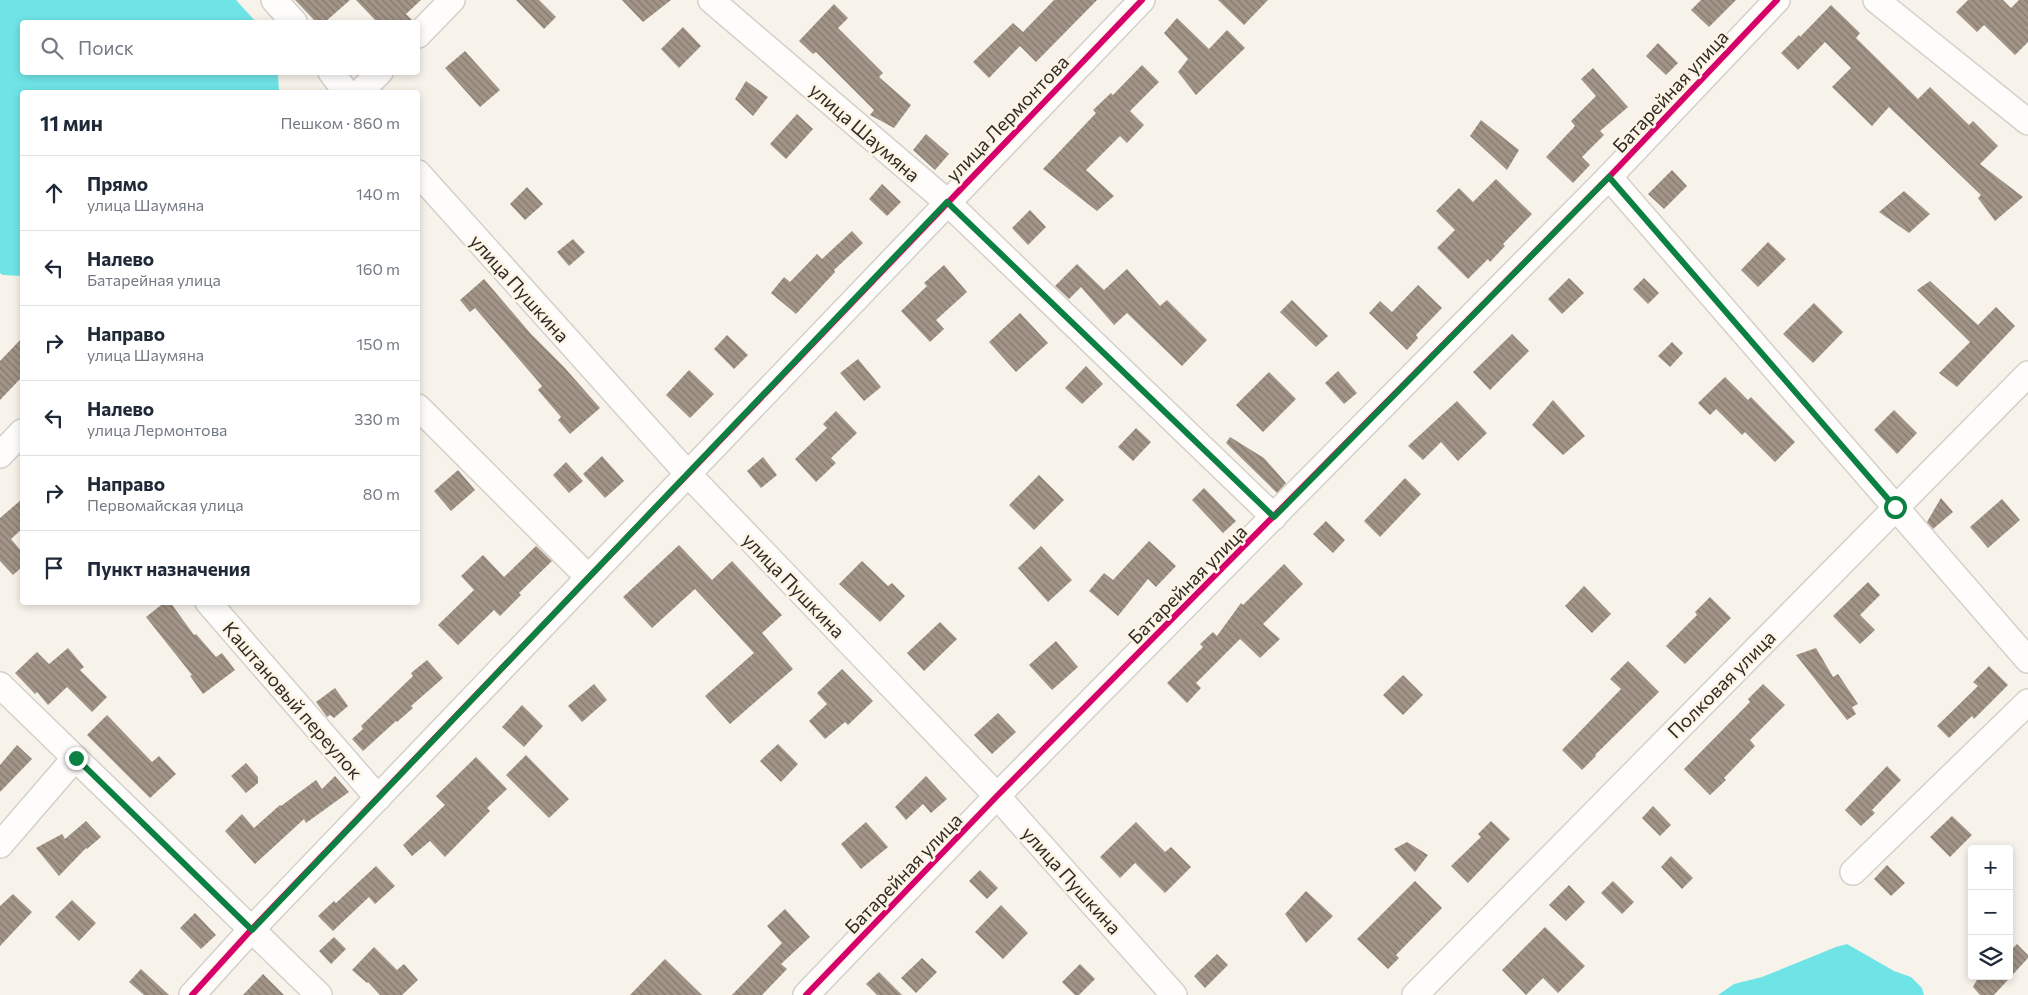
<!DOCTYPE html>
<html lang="ru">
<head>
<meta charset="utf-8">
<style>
	:root { --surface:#fff; --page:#f6f6f7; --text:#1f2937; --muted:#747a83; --line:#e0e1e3 }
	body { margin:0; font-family:Commissioner,sans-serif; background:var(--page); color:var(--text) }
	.controls { position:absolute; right:15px; bottom:15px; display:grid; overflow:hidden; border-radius:5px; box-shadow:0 2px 8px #0003 }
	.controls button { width:45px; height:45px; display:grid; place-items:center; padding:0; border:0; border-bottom:1px solid var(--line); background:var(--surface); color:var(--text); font:25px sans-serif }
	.stop { position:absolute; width:15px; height:15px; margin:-11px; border:4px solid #0b8043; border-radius:50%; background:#fff }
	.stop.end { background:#0b8043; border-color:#fff; box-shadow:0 1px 5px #0008 }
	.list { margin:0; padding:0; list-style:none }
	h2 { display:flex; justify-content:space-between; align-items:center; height:65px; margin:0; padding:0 20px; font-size:21px }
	h2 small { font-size:16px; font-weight:400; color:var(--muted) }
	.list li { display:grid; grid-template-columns:32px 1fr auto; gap:15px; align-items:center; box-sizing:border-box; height:75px; padding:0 20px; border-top:1px solid var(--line) }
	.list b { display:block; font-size:19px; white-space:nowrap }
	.list p { margin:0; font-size:16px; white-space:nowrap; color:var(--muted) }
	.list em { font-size:16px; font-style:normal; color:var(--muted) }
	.icon { flex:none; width:28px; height:28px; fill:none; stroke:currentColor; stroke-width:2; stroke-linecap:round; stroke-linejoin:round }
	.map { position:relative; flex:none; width:2028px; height:995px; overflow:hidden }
	.search { position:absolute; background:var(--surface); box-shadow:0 2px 8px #0003; left:20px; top:20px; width:400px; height:55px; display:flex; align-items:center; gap:12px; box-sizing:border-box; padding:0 18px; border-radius:5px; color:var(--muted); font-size:19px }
	.panel { position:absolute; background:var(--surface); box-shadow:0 2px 8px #0003; left:20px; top:90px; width:400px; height:515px; border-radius:5px }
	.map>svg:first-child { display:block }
	.water { fill:#6fe4e7 }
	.building { fill:url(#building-back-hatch) }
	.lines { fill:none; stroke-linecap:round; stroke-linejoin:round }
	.minor-casing { stroke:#d4d0ca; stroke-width:28 }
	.minor { stroke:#fefdfc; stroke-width:25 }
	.cycleway-casing { stroke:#fdf4e5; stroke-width:9 }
	.cycleway { stroke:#d6006c; stroke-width:6 }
	.route { stroke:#0b8043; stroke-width:6 }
	.labels { text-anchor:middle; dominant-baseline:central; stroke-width:5; stroke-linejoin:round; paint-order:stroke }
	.street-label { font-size:19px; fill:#2f2c26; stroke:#fdf4e5 }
</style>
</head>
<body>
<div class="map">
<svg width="2028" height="995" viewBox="0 0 2028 995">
	<defs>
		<pattern id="building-back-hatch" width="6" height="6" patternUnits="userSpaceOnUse" patternTransform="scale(1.25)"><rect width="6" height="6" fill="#a29487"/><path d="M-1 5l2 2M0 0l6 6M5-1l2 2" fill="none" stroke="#84796e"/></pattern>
	</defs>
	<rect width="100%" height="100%" fill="#f7f3eb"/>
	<g class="water">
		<path d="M 0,0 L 236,0 L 256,22 L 22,22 L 22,72 L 278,73 L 279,92 L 22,92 L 22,276 L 3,275 L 0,273 Z"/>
		<path d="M 1847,944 L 1894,971 L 1911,977 L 1922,988 L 1924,995 L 1718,995 L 1734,984 L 1762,977 L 1836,947 Z"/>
	</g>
	<g class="building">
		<path d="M 295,0 L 350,0 L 325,22 L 316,22 Z"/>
		<path d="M 356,0 L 421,0 L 406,14 L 412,20 L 410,22 L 377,22 Z"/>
		<path d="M 516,0 L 539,0 L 556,17 L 544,29 Z"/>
		<path d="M 622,0 L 671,0 L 643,22 Z"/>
		<path d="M 1054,0 L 1097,0 L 1036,62 L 1020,46 L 989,78 L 973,62 L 1013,23 L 1023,32 Z"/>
		<path d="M 1218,0 L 1268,0 L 1244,25 Z"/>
		<path d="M 1701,0 L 1736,0 L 1709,27 L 1691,10 Z"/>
		<path d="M 1968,0 L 2003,0 L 2011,8 L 2019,0 L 2028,0 L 2028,42 L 2015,55 L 1984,25 L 1977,32 L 1956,12 Z"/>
		<path d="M 834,4 L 848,18 L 838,28 L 883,73 L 879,77 L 911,105 L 894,128 L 870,115 L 874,110 L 816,52 L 813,54 L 799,41 Z"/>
		<path d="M 1831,5 L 1860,33 L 1856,38 L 1918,99 L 1930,87 L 1969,125 L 1973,121 L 1998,146 L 1980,164 L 2023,197 L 1995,221 L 1978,198 L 1981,195 L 1889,107 L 1872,126 L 1832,87 L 1851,68 L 1825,42 L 1798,70 L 1781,53 L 1799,35 L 1800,37 Z"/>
		<path d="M 1177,18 L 1209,49 L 1227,30 L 1245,48 L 1196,95 L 1178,72 L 1188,59 L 1164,33 Z"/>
		<path d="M 683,27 L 701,46 L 679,68 L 661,49 Z"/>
		<path d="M 1658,43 L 1678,63 L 1666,75 L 1646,56 Z"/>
		<path d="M 465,51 L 500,90 L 480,107 L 445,68 Z"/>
		<path d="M 1142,65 L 1159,82 L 1130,111 L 1144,125 L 1127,143 L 1120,136 L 1086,170 L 1114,196 L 1097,211 L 1043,169 L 1096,113 L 1093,110 L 1111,93 L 1113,95 Z"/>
		<path d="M 1593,68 L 1628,107 L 1600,131 L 1604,135 L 1582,157 L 1590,165 L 1573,183 L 1546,157 L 1575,126 L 1571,121 L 1596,96 L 1581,79 Z"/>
		<path d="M 746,81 L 768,97 L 753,116 L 735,99 Z"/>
		<path d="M 797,114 L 813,129 L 786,159 L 770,144 Z"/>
		<path d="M 1481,120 L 1519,150 L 1507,170 L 1470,136 Z"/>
		<path d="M 926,134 L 949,154 L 935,170 L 913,150 Z"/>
		<path d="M 1672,170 L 1687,186 L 1664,209 L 1648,194 Z"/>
		<path d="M 1496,179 L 1532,214 L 1503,244 L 1505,246 L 1490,262 L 1488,259 L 1468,279 L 1437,248 L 1455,230 L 1436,211 L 1459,188 L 1473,202 Z"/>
		<path d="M 882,184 L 901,202 L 887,216 L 869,199 Z"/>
		<path d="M 527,187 L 543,204 L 525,220 L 510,204 Z"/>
		<path d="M 1904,191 L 1930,214 L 1909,233 L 1879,212 Z"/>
		<path d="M 1030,210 L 1046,227 L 1028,245 L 1012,228 Z"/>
		<path d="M 852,231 L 863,243 L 834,270 L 835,272 L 796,314 L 771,293 L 784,277 L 790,282 L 817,254 L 822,259 Z"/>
		<path d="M 573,239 L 585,252 L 569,266 L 557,252 Z"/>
		<path d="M 1768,242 L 1786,259 L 1758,287 L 1741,270 Z"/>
		<path d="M 1077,264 L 1104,290 L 1127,269 L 1160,306 L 1167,300 L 1207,340 L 1182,366 L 1127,313 L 1114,325 L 1081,287 L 1069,299 L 1055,286 Z"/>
		<path d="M 944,265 L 967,292 L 936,320 L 944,329 L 930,342 L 901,311 L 927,286 L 924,283 Z"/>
		<path d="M 1569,278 L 1584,293 L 1562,314 L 1548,299 Z"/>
		<path d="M 1644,278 L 1659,293 L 1648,304 L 1633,289 Z"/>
		<path d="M 484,279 L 531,334 L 564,367 L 600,408 L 570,434 L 558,420 L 561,417 L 538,390 L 542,386 L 475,308 L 470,312 L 460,300 Z"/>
		<path d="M 1930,281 L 1978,325 L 1996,307 L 2015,326 L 1957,387 L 1939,373 L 1970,342 L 1917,290 Z"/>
		<path d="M 1418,285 L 1442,308 L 1416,335 L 1418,338 L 1407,350 L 1369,313 L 1380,301 L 1392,312 Z"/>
		<path d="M 1292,300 L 1328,336 L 1316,347 L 1280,312 Z"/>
		<path d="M 1814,303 L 1843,332 L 1813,363 L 1783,334 Z"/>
		<path d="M 1020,313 L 1048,343 L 1016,372 L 989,342 Z"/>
		<path d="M 1512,334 L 1529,351 L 1490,390 L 1473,372 Z"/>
		<path d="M 727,335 L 748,355 L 734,369 L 714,349 Z"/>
		<path d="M 22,338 L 22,377 L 0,400 L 0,361 Z"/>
		<path d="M 1672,342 L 1683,353 L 1670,367 L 1658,356 Z"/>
		<path d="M 858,359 L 881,387 L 864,401 L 840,373 Z"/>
		<path d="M 1086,366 L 1103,384 L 1082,404 L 1065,388 Z"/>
		<path d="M 689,370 L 714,394 L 690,418 L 666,395 Z"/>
		<path d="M 1338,371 L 1357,393 L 1344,404 L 1325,383 Z"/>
		<path d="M 1269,372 L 1296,399 L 1263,432 L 1236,405 Z"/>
		<path d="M 1725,377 L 1748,400 L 1751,397 L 1795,442 L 1775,462 L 1745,432 L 1742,435 L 1716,409 L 1710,415 L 1698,403 Z"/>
		<path d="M 1553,400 L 1585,436 L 1563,455 L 1532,425 Z"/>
		<path d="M 1457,401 L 1487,433 L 1458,461 L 1441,442 L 1423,460 L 1408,446 Z"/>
		<path d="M 1894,410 L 1917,433 L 1897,454 L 1874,430 Z"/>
		<path d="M 836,411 L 857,433 L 831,458 L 836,463 L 816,482 L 795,459 L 827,428 L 823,424 Z"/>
		<path d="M 1136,428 L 1151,442 L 1133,461 L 1118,447 Z"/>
		<path d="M 1230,437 L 1264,458 L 1286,483 L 1277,493 L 1226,443 Z"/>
		<path d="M 602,456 L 624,481 L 605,498 L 583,474 Z"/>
		<path d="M 763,457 L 777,475 L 761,488 L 747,471 Z"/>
		<path d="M 566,462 L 583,481 L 569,493 L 553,475 Z"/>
		<path d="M 458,470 L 475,490 L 451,511 L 434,491 Z"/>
		<path d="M 1039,475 L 1064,500 L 1034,530 L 1009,505 Z"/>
		<path d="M 1405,478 L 1421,494 L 1380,537 L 1364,521 Z"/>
		<path d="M 1204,488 L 1236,521 L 1223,533 L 1192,500 Z"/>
		<path d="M 1941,498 L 1953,512 L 1933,529 L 1927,522 Z"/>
		<path d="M 22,499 L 22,529 L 11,539 L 22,552 L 22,567 L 13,575 L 0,561 L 0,518 Z"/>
		<path d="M 2002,499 L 2020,520 L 1988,548 L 1970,527 Z"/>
		<path d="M 1326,521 L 1345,540 L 1333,553 L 1313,534 Z"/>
		<path d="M 1149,541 L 1176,566 L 1156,587 L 1148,579 L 1118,616 L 1089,591 L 1104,573 L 1113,580 Z"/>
		<path d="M 679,545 L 712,580 L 732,561 L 782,615 L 762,633 L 793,669 L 730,724 L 705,696 L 754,653 L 695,589 L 652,628 L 623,597 Z"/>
		<path d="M 536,546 L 552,561 L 519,593 L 521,595 L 500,616 L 494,610 L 458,645 L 438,625 L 474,590 L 461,576 L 483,555 L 504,577 Z"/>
		<path d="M 1041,546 L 1072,580 L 1048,602 L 1018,568 Z"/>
		<path d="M 862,561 L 888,586 L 892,583 L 905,596 L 880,622 L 839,584 Z"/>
		<path d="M 1284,564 L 1303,584 L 1263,624 L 1280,639 L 1260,658 L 1240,639 L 1196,683 L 1201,688 L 1187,703 L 1167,683 L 1203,647 L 1200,644 L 1213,632 L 1217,636 L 1241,603 L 1243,605 Z"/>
		<path d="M 1868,582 L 1880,595 L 1860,615 L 1875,630 L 1860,644 L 1833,616 Z"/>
		<path d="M 1584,586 L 1611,614 L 1592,633 L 1565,606 Z"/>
		<path d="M 1710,597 L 1731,618 L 1685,664 L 1666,646 L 1697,615 L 1695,612 Z"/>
		<path d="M 165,602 L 170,602 L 194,635 L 196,634 L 216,657 L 222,653 L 235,670 L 203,694 L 190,676 L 192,675 L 146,617 Z"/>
		<path d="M 940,622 L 957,639 L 924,671 L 907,653 Z"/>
		<path d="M 1056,641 L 1078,667 L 1052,690 L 1029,665 Z"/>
		<path d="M 68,648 L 84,667 L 80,670 L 107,697 L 92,712 L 67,687 L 48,705 L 37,692 L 35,694 L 15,673 L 37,652 L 49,664 Z"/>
		<path d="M 1816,648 L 1833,677 L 1838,674 L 1858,704 L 1852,707 L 1856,714 L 1847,720 L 1796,655 Z"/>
		<path d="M 427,660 L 443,678 L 411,706 L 413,708 L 397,722 L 396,721 L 363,751 L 352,739 L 363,729 L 361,726 L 413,676 L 411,673 Z"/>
		<path d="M 1628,661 L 1659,692 L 1595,755 L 1596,756 L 1582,770 L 1562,750 L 1621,689 L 1610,679 Z"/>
		<path d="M 1989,666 L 2008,685 L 1974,719 L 1972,716 L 1949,738 L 1937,726 L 1978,686 L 1973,682 Z"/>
		<path d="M 842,669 L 873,701 L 848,725 L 845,722 L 825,739 L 809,721 L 827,704 L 817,693 Z"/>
		<path d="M 1403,675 L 1423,695 L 1403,715 L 1383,695 Z"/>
		<path d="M 594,684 L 607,700 L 582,722 L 568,706 Z"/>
		<path d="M 1763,684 L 1785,705 L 1750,740 L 1755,746 L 1724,778 L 1726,780 L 1710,795 L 1684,769 L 1750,702 L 1748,699 Z"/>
		<path d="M 335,688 L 348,706 L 334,718 L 330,715 L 327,717 L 316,702 Z"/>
		<path d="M 522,705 L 543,726 L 524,747 L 502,727 Z"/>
		<path d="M 998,713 L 1016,732 L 992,754 L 974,735 Z"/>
		<path d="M 107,715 L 152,762 L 159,756 L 176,774 L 150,798 L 87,735 Z"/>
		<path d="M 778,744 L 798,764 L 781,782 L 760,761 Z"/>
		<path d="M 17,745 L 32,759 L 0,792 L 0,765 Z"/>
		<path d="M 526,755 L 569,799 L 549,818 L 506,775 Z"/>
		<path d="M 476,757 L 507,789 L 487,808 L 490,811 L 445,857 L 430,841 L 412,856 L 403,845 L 445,805 L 436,796 Z"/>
		<path d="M 246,763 L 258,777 L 258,783 L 246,793 L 231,776 Z"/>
		<path d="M 1887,766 L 1901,780 L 1872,810 L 1875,813 L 1861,826 L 1845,810 Z"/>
		<path d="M 335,776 L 349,792 L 306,823 L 304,819 L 255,864 L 225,831 L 242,814 L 254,828 L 280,805 L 281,806 L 316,780 L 322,789 Z"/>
		<path d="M 926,776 L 947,799 L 931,813 L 923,804 L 906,820 L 895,807 Z"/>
		<path d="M 1653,806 L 1671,825 L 1660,836 L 1642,818 Z"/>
		<path d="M 1952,816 L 1972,835 L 1950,857 L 1930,837 Z"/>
		<path d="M 86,821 L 101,837 L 87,849 L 86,848 L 59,876 L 36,848 L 62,834 L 65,839 Z"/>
		<path d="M 1491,821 L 1510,839 L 1468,883 L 1451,866 L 1481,837 L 1478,834 Z"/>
		<path d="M 866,822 L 888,847 L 861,869 L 841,844 Z"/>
		<path d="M 1136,822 L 1165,852 L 1171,847 L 1191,867 L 1165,893 L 1135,863 L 1120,878 L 1100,857 Z"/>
		<path d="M 1407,842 L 1428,855 L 1415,872 L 1394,849 Z"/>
		<path d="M 1671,856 L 1693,878 L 1682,889 L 1661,867 Z"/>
		<path d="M 1887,865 L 1905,883 L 1891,896 L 1874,879 Z"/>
		<path d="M 376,866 L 395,886 L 375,904 L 369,897 L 333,931 L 318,916 L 334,901 L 336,903 Z"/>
		<path d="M 980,870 L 998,888 L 987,899 L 969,881 Z"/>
		<path d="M 1415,881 L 1442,908 L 1396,955 L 1399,958 L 1388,969 L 1357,939 Z"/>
		<path d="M 1613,881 L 1634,902 L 1622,914 L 1601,893 Z"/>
		<path d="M 1569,885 L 1585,902 L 1566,921 L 1549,905 Z"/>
		<path d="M 1306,891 L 1333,916 L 1306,943 L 1285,914 Z"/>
		<path d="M 13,894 L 32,912 L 0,946 L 0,906 Z"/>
		<path d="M 72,900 L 96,923 L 79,941 L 55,917 Z"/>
		<path d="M 1001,905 L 1028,933 L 1003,959 L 975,932 Z"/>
		<path d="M 785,909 L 810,937 L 781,964 L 787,969 L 762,995 L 732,995 L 782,943 L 767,926 Z"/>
		<path d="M 195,913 L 216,935 L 201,949 L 180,928 Z"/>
		<path d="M 1545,927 L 1585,966 L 1558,993 L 1543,978 L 1526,995 L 1502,970 Z"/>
		<path d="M 334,937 L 346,949 L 331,964 L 319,951 Z"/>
		<path d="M 2017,944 L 2028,955 L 2028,958 L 1994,995 L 1980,995 L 1973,987 L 1979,976 L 2009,976 L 2009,952 Z"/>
		<path d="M 374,947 L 397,970 L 404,964 L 418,980 L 402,995 L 380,995 L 368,982 L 367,983 L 352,970 Z"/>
		<path d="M 1217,954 L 1228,965 L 1205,988 L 1194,976 Z"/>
		<path d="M 922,958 L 937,972 L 916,993 L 901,978 Z"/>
		<path d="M 665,959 L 702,995 L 630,995 Z"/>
		<path d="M 1080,964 L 1095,979 L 1079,995 L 1075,995 L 1062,982 Z"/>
		<path d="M 141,969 L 169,995 L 144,995 L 129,982 Z"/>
		<path d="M 879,972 L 902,995 L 877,995 L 866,984 Z"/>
		<path d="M 263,974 L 284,995 L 243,995 Z"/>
	</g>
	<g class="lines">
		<g class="minor-casing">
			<g id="minor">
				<path d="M 274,0 L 294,22"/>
				<path d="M 711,0 L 947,202 L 1274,517"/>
				<path d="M 1876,0 L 2028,122"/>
				<path d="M 418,35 L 452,0"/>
				<path d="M 331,72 L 346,92"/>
				<path d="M 360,92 L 380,72"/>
				<path d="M 418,173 L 687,473 L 997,796 L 1174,995"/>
				<path d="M 1609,177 L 2028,660"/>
				<path d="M 418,407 L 588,577"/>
				<path d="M 0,455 L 22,432"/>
				<path d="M 208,602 L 378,798"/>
				<path d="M 0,685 L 319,995"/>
				<path d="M 0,845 L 75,758"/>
				<path d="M 1853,872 L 2028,702"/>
				<path d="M 192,995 L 251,930 L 1142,0"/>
				<path d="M 806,995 L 997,796 L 1609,177 L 1777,0"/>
				<path d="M 1415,995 L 2028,374"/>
			</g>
		</g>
		<use href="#minor" class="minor"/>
		<g class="cycleway-casing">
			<g id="cycleway">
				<path d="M 192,995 L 251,930 L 1142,0"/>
				<path d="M 806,995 L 997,796 L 1609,177 L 1777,0"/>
			</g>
		</g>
		<use href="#cycleway" class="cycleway"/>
	</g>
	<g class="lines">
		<path class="route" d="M 76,758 L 252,930 L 947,202 L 1274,517 L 1609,177 L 1895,507"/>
	</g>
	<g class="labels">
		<g class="street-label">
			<text transform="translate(1670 91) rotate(-47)">Батарейная улица</text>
			<text transform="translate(1007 118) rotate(-46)">улица Лермонтова</text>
			<text transform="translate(865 132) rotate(41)">улица Шаумяна</text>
			<text transform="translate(520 288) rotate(48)">улица Пушкина</text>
			<text transform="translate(1187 584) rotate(-45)">Батарейная улица</text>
			<text transform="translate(794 585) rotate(46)">улица Пушкина</text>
			<text transform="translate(1721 684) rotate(-45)">Полковая улица</text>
			<text transform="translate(293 700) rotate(49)">Каштановый переулок</text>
			<text transform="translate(903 873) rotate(-46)">Батарейная улица</text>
			<text transform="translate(1072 880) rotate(48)">улица Пушкина</text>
		</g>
	</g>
</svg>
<div class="controls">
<button>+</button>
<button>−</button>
<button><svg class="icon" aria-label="layers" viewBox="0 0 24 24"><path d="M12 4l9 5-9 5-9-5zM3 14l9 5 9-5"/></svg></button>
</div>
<div class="stop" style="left:1895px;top:507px"></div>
<div class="stop end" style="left:76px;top:758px"></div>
<div class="search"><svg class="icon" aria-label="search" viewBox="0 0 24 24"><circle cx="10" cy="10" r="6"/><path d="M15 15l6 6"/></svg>Поиск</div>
<section class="panel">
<h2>11 мин<small>Пешком · 860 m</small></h2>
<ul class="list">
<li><svg class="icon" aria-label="ahead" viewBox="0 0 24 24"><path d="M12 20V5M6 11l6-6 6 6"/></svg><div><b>Прямо</b><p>улица Шаумяна</p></div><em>140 m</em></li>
<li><svg class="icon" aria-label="left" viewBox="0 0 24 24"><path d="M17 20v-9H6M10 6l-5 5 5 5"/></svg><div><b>Налево</b><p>Батарейная улица</p></div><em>160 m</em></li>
<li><svg class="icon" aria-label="right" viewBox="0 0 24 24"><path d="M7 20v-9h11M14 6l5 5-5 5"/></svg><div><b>Направо</b><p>улица Шаумяна</p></div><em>150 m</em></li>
<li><svg class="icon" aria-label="left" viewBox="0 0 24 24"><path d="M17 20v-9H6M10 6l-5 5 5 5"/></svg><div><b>Налево</b><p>улица Лермонтова</p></div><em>330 m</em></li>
<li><svg class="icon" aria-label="right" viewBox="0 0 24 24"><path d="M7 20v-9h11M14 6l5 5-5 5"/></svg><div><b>Направо</b><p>Первомайская улица</p></div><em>80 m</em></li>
<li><svg class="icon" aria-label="arrive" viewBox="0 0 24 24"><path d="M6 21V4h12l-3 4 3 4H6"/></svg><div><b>Пункт назначения</b></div></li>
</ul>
</section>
</div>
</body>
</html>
